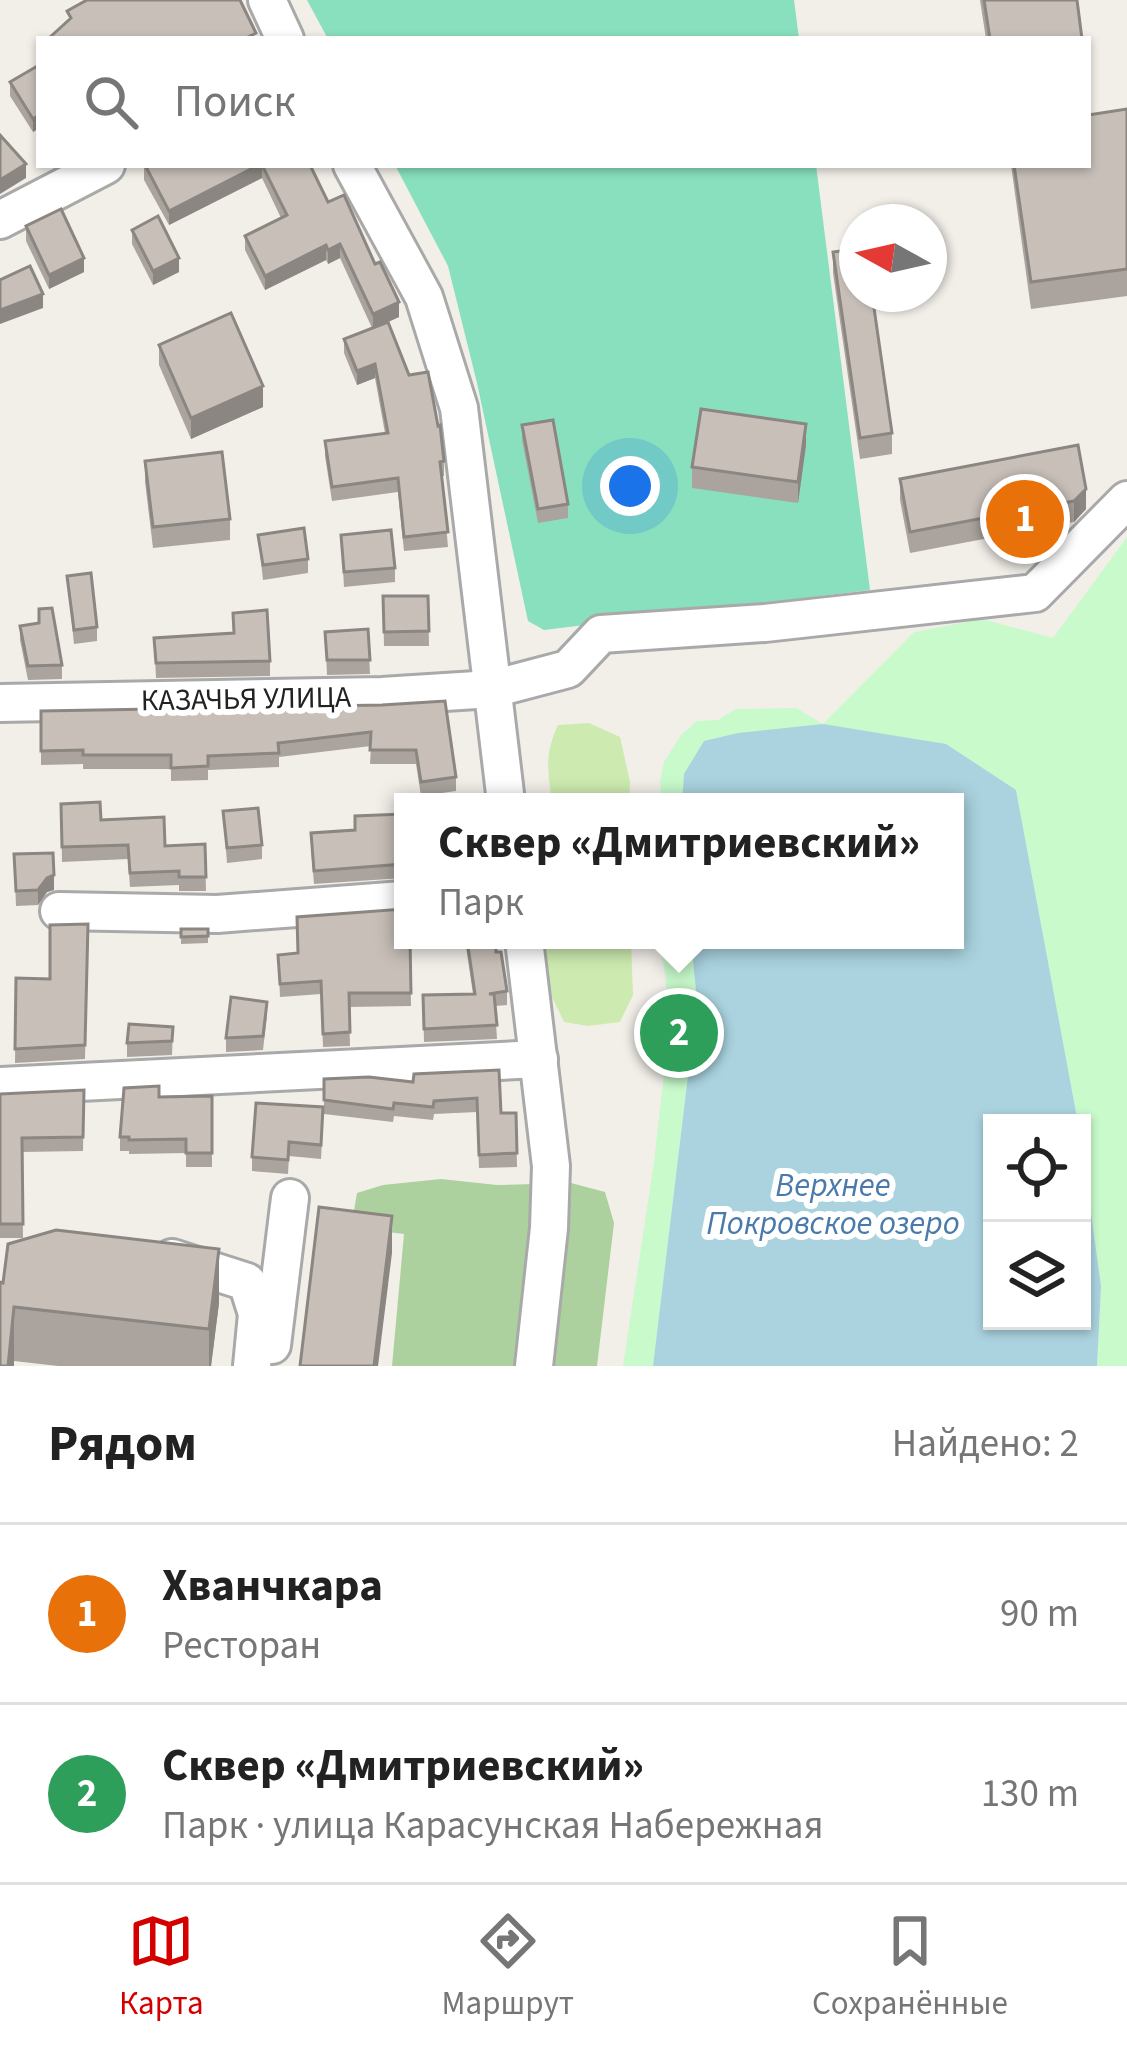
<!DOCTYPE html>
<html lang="ru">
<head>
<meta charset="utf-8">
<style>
	:root { --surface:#fff; --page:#f6f6f6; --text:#222; --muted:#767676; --line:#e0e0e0; --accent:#d40000 }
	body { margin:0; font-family:"Source Sans 3",sans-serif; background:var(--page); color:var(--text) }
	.controls { position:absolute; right:36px; bottom:36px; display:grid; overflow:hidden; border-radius:0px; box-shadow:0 3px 9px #0004 }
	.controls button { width:108px; height:108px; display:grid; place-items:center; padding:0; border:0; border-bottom:3px solid var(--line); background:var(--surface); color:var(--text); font:60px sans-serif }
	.compass { position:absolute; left:839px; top:204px; width:108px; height:108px; border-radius:50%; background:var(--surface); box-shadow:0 3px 9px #0004; rotate:278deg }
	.you { position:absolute; left:630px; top:486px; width:42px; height:42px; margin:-30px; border:9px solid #fff; border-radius:50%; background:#1a73e8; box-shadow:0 0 0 18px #1a73e833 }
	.badge { display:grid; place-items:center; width:78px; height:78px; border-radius:50%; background:var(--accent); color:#fff; font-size:39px; font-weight:700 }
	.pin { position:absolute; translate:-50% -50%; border:6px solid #fff; box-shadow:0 3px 12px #0006 }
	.popup { position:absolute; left:394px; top:793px; width:570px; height:156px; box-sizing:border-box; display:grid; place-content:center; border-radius:0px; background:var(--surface); filter:drop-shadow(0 3px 9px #0005); font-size:39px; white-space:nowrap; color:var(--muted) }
	.popup b { font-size:45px; color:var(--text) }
	.popup::after { content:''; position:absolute; left:50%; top:100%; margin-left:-24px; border:24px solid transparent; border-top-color:var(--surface) }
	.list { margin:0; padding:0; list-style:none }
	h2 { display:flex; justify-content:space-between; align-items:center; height:156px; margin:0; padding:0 48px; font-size:51px }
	h2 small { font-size:39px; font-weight:400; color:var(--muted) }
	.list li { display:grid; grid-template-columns:78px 1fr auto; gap:36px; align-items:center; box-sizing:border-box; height:180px; padding:0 48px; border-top:3px solid var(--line) }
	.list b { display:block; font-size:45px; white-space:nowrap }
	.list p { margin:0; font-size:39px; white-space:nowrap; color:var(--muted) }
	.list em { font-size:39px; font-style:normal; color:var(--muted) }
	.icon { flex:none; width:66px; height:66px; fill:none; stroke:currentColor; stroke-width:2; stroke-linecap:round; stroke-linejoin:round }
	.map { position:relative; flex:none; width:1127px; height:1366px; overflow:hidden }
	.search { position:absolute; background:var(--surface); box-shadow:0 3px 9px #0004; left:36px; right:36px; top:36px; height:132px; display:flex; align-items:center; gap:30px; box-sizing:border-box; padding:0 42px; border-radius:0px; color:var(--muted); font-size:45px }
	.sheet { height:516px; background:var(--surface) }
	nav { display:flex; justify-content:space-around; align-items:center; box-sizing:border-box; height:168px; border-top:3px solid var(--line); background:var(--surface); font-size:33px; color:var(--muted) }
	nav a { display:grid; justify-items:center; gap:6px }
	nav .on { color:var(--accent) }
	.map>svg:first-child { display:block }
	.grass { fill:#cdebb0 }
	.forest { fill:#add19e }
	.park { fill:#c8facc }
	.pitch { fill:#88e0be }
	.water { fill:#aad3df }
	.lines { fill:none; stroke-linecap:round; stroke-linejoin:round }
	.minor-casing { stroke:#a9a9a9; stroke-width:42 }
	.minor { stroke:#fff; stroke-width:36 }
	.wall { fill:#aba49e }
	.shaded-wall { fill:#8b8681 }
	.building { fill:#c7bfb8; stroke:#8b8681; stroke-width:3 }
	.labels { text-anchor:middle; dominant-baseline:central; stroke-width:12; stroke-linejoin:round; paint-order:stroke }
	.street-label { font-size:30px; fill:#222; stroke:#fff }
	.water-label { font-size:33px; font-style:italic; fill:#4a7aab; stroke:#fff }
</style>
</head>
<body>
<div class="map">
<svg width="1127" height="1366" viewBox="0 0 1127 1366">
	<rect width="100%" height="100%" fill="#f2efe9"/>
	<g class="grass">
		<path d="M 589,723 L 620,737 L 630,782 L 629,802 L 552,802 C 548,771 544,755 558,725 Z"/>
		<path d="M 545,940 L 631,940 L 633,995 L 620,1022 L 588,1026 L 564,1022 L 550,993 Z"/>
	</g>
	<path class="forest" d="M 441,1179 L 497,1185 L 571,1183 L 605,1192 L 614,1223 L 597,1366 L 392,1366 L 404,1234 L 379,1231 L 352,1222 L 357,1193 L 383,1185 Z"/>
	<g class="park">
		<path d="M 1127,537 L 1127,1366 L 1097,1366 L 1101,1286 L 1082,1147 L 1082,1123 L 1078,1123 L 1016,790 L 684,774 L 682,802 L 662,802 L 660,781 L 664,762 L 681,735 L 697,721 L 718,720 L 736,709 L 796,708 L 823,724 L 914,632 L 982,619 L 1053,638 Z"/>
		<path d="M 659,940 L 691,940 L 697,1001 L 653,1366 L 623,1366 L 654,1162 L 667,1047 L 666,978 Z"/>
	</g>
	<g class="pitch">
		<path d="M 307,0 L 794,0 L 799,39 L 328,39 Z"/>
		<path d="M 395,165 L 816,165 L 870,590 L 544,630 L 528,621 L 477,383 L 448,266 Z"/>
	</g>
	<path class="water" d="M 823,724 L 946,744 L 1016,790 L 1078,1123 L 992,1123 L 992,1321 L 1082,1321 L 1082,1147 L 1101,1286 L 1097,1366 L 653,1366 L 697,1001 L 691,940 L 955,940 L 955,802 L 682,802 L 684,774 L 704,741 L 738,733 Z"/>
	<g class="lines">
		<g class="minor-casing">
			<g id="minor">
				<path d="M 267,0 L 285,39"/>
				<path d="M 352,165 L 424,297 L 459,408 L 506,802"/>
				<path d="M 0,220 L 106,165"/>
				<path d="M 0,703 L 382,696 L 492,689 L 568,669 L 601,634 L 765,623 L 1035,593 L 1127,500"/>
				<path d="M 59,911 L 217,914 L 403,900"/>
				<path d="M 524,940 L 551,1166 L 549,1228 L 534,1366"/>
				<path d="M 0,1086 L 539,1059"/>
				<path d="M 172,1258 L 247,1282 L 257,1314 L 252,1366"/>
				<path d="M 272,1345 L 290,1198"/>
			</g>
		</g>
		<use href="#minor" class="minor"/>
	</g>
	<g class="wall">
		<path d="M 980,0 L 1077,0 L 1082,39 L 986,39 Z"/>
		<path d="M 39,47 L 39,128 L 33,132 L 10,96 L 10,82 L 37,66 L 36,50 Z"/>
		<path d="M 1127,109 L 1127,296 L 1031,309 L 1011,165 L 1088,165 Z"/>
		<path d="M 310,165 L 328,202 L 399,317 L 387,322 L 444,461 L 444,476 L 442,476 L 448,547 L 404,551 L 398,492 L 332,501 L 325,456 L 325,441 L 385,433 L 375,378 L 357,385 L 344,353 L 344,339 L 372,328 L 340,258 L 328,264 L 326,260 L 265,290 L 245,250 L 245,236 L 281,218 L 262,178 L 169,225 L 144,180 L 144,166 Z"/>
		<path d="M 26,226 L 84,272 L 49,289 L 26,241 Z"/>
		<path d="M 132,230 L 179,272 L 153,285 L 132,244 Z"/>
		<path d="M 833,252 L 892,433 L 892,454 L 860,459 L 833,273 Z"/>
		<path d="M 159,345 L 263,407 L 191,439 L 159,365 Z"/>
		<path d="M 522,425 L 568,504 L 568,518 L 538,523 L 522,440 Z"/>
		<path d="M 806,445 L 798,503 L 692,488 L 692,467 Z"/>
		<path d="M 1078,445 L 1086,509 L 1074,522 L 910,553 L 900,500 L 900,479 Z"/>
		<path d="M 145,461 L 230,519 L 230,540 L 153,548 L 145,482 Z"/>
		<path d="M 258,535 L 308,559 L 308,573 L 263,580 Z"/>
		<path d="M 341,535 L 395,568 L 395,582 L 344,587 Z"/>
		<path d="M 67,576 L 97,627 L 97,641 L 74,644 Z"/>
		<path d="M 383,596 L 428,596 L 429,646 L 384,646 Z"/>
		<path d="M 39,623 L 62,665 L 62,679 L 28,680 L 20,640 L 20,626 Z"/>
		<path d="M 368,629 L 370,674 L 327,675 L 325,632 Z"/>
		<path d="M 154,638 L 270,661 L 270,676 L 156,678 Z"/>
		<path d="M 382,705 L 456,777 L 456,791 L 421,796 L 416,764 L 370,764 L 371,746 L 279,757 L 279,767 L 208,770 L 208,780 L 171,781 L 171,769 L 83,769 L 83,764 L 41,765 L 41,711 Z"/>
		<path d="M 61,804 L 165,846 L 205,844 L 206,891 L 179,891 L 179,885 L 130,887 L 128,859 L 62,862 Z"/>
		<path d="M 223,811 L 262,845 L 262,859 L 227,863 Z"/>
		<path d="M 403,814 L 403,878 L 314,884 L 311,847 Z"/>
		<path d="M 14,854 L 54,890 L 47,892 L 38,905 L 16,906 Z"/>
		<path d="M 88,924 L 85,1059 L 15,1063 L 16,978 L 50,979 Z"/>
		<path d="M 181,929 L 208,929 L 208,943 L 181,944 Z"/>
		<path d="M 403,940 L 496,940 L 496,952 L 507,991 L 507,1005 L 495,1006 L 497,1039 L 424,1042 L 423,995 L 473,994 L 465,940 L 410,942 L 411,1006 L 349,1007 L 350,1046 L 323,1047 L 321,994 L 280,997 L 278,955 Z"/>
		<path d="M 267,1016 L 263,1050 L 226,1052 L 226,1038 Z"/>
		<path d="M 173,1027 L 172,1055 L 127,1057 L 127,1043 Z"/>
		<path d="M 499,1070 L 501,1113 L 516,1113 L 517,1167 L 479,1168 L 477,1112 L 434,1114 L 433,1120 L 394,1116 L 393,1122 L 324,1114 L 324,1079 L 413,1082 Z"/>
		<path d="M 84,1090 L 83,1151 L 22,1152 L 23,1238 L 0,1238 L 0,1094 Z"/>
		<path d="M 212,1096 L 212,1167 L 186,1167 L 186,1153 L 129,1154 L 129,1151 L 120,1151 L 120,1137 L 159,1097 Z"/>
		<path d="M 323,1121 L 321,1159 L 289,1156 L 288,1174 L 252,1171 L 252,1157 Z"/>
		<path d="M 0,1282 L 219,1303 L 211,1366 L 58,1366 L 14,1361 Z"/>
	</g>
	<g class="shaded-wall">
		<path d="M 39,115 L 39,128 L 33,132 L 33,119 Z"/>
		<path d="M 26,164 L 26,178 L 0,194 L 0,180 Z"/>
		<path d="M 259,165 L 262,165 L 262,178 L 169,225 L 169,211 Z"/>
		<path d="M 340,244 L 340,258 L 328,264 L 328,250 Z"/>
		<path d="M 326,245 L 326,260 L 265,290 L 265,276 Z"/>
		<path d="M 84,258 L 84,272 L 49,289 L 49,275 Z"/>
		<path d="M 179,258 L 179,272 L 153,285 L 153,271 Z"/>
		<path d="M 43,294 L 43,308 L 0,324 L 0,310 Z"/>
		<path d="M 399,302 L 399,317 L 373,329 L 373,314 Z"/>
		<path d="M 375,364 L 375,378 L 357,385 L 357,371 Z"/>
		<path d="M 263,386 L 263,407 L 191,439 L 191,418 Z"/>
		<path d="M 806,424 L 806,445 L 798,503 L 798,482 Z"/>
		<path d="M 1086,489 L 1086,509 L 1074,522 L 1074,501 Z"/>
		<path d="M 54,875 L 54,890 L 47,892 L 38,905 L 38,890 L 47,878 Z"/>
		<path d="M 392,1216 L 392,1253 L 378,1366 L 374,1366 Z"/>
		<path d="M 219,1249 L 219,1303 L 211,1366 L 209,1366 L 209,1329 Z"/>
		<path d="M 14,1307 L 14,1366 L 8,1366 Z"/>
	</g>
	<g class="building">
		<path d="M 87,0 L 240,0 L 256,33 L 244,39 L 48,39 L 71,18 L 67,11 Z"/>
		<path d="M 984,0 L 1077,0 L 1082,39 L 990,39 Z"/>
		<path d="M 39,65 L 39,115 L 33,119 L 10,82 Z"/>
		<path d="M 1127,109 L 1127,269 L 1031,282 L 1014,165 L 1088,165 L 1088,115 Z"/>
		<path d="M 0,135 L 26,164 L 0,180 Z"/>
		<path d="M 145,165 L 259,165 L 169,211 Z"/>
		<path d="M 262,165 L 310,165 L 328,202 L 344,195 L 375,264 L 380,262 L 399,302 L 373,314 L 340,244 L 328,250 L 326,245 L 265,276 L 245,236 L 287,215 Z"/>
		<path d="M 61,209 L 84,258 L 49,275 L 26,226 Z"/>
		<path d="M 158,216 L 179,258 L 153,271 L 132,230 Z"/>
		<path d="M 857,249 L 857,294 L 872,294 L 892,433 L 860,438 L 833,252 Z"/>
		<path d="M 30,266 L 43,294 L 0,310 L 0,280 Z"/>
		<path d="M 231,313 L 263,386 L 191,418 L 159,345 Z"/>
		<path d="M 388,322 L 409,375 L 428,372 L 438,426 L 440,425 L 444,461 L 440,462 L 448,532 L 404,537 L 398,478 L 332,487 L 325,441 L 388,433 L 375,364 L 357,371 L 344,339 Z"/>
		<path d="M 701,409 L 806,424 L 798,482 L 692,467 Z"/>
		<path d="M 553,420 L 568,504 L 538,509 L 522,425 Z"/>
		<path d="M 1078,445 L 1086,489 L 1074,501 L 910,532 L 900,479 Z"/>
		<path d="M 222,452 L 230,519 L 153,527 L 145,461 Z"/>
		<path d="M 304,528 L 308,559 L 263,565 L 258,535 Z"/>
		<path d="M 391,530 L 395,568 L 344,572 L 341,535 Z"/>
		<path d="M 91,573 L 97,627 L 74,630 L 67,576 Z"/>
		<path d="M 383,596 L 428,596 L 429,631 L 384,632 Z"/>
		<path d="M 52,608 L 62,665 L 28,666 L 20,626 L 39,623 L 39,609 Z"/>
		<path d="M 267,610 L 270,661 L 156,663 L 154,638 L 234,633 L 233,613 Z"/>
		<path d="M 368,629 L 370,660 L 327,660 L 325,632 Z"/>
		<path d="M 445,701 L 456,777 L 421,782 L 416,750 L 370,750 L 371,732 L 278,743 L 279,753 L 208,756 L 208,766 L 171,768 L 171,755 L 83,755 L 83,750 L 41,751 L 41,711 L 382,705 Z"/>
		<path d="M 100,802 L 101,820 L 164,817 L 165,846 L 205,844 L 206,877 L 179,877 L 179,871 L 130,873 L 128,845 L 62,847 L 61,804 Z"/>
		<path d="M 258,808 L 262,845 L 227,848 L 223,811 Z"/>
		<path d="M 403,814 L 403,864 L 314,871 L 311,833 L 355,830 L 355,816 Z"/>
		<path d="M 53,853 L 54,875 L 47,878 L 38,890 L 16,891 L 14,854 Z"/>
		<path d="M 403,909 L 403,940 L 410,940 L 411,993 L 349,993 L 350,1032 L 323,1034 L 321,981 L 280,984 L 278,955 L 298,953 L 297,917 Z"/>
		<path d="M 88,924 L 85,1045 L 15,1049 L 16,978 L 50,979 L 50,925 Z"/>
		<path d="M 181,929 L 208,929 L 208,936 L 181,937 Z"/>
		<path d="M 467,940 L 496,940 L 496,952 L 501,952 L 507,991 L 489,994 L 494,994 L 497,1025 L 424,1029 L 423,995 L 475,994 Z"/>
		<path d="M 231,997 L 267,1002 L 263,1036 L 226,1038 Z"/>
		<path d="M 129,1024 L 173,1027 L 172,1041 L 127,1043 Z"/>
		<path d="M 499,1070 L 501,1113 L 516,1113 L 517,1153 L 479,1155 L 477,1098 L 434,1101 L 433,1107 L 394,1103 L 393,1109 L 324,1100 L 324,1079 L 369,1077 L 413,1082 L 414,1074 Z"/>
		<path d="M 159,1086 L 159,1097 L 212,1096 L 212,1153 L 186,1153 L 186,1139 L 129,1140 L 129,1137 L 120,1137 L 124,1088 Z"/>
		<path d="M 84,1090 L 83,1137 L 22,1138 L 23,1224 L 0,1224 L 0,1094 Z"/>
		<path d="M 256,1103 L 323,1107 L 321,1145 L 289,1142 L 288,1160 L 252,1157 Z"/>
		<path d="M 319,1207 L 392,1216 L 374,1366 L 300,1366 Z"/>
		<path d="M 56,1230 L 219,1249 L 209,1329 L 14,1307 L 8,1366 L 0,1366 L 0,1282 L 3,1283 L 8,1244 Z"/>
	</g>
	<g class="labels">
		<g class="street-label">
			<text transform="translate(246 699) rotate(-1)">КАЗАЧЬЯ УЛИЦА</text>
		</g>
		<g class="water-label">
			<text x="833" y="1185">Верхнее<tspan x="833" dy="38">Покровское озеро</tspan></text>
		</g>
	</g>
</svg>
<div class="controls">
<button><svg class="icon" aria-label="locate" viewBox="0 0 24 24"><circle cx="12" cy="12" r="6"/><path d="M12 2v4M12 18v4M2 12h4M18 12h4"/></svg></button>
<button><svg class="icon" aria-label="layers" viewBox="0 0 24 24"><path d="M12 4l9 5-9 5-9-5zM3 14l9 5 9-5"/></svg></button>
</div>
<svg class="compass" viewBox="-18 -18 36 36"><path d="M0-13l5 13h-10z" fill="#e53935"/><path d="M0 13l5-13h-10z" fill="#767676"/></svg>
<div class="you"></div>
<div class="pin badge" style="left:1025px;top:519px;background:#e8710a">1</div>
<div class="pin badge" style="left:679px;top:1033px;background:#2e9e5b">2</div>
<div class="popup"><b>Сквер «Дмитриевский»</b>Парк</div>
<div class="search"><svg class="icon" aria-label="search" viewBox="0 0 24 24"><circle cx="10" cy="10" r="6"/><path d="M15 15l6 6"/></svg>Поиск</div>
</div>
<section class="sheet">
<h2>Рядом<small>Найдено: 2</small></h2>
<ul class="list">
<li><span class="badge" style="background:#e8710a">1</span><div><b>Хванчкара</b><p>Ресторан</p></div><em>90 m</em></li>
<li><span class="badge" style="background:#2e9e5b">2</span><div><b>Сквер «Дмитриевский»</b><p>Парк · улица Карасунская Набережная</p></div><em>130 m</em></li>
</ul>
</section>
<nav>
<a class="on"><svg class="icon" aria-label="map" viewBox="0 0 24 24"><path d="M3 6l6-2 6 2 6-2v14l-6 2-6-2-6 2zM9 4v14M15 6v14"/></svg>Карта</a>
<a><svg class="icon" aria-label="directions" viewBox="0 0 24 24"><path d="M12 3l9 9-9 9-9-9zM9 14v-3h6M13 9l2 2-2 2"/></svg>Маршрут</a>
<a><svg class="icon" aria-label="saved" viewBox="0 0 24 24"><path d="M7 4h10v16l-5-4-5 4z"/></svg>Сохранённые</a>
</nav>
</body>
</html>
